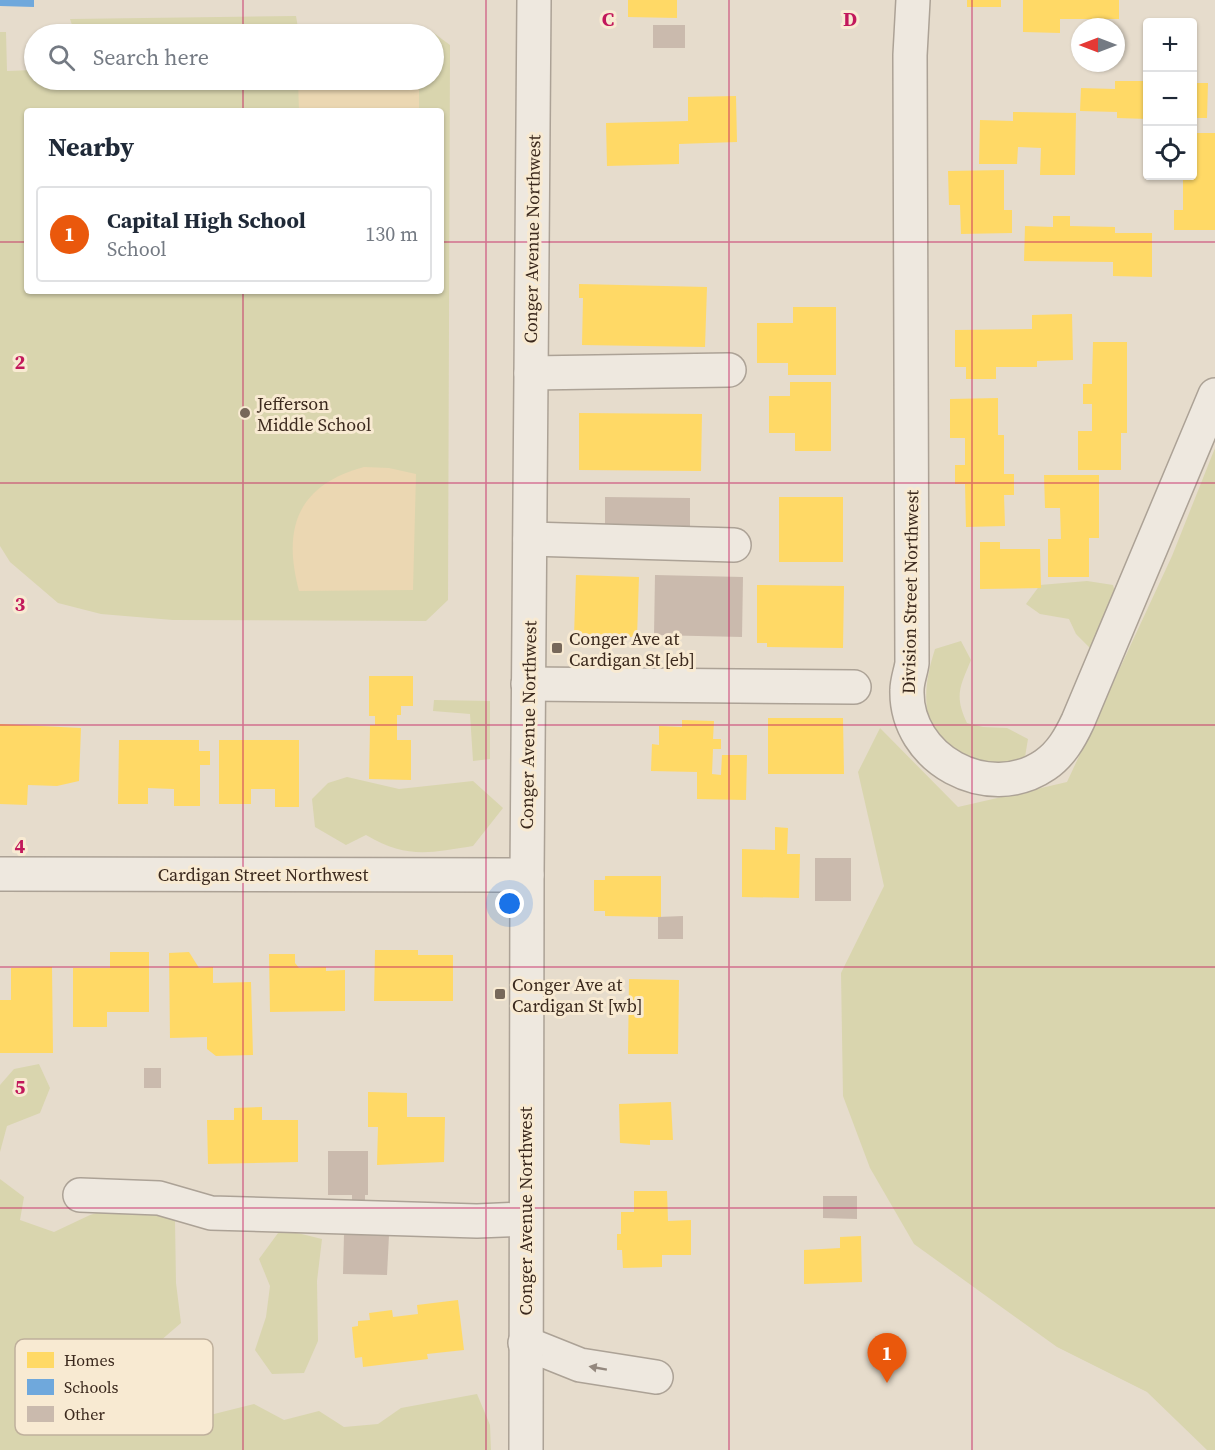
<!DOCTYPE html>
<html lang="en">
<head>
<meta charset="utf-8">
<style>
	:root { --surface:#fff; --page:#f2f2f3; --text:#1f2937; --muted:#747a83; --line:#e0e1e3; --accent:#ea580c }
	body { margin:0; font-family:"Source Serif 4",serif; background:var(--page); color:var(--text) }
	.controls { position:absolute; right:18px; top:18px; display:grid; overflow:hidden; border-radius:6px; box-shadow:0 2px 4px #0004 }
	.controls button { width:54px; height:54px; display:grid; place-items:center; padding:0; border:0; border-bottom:2px solid var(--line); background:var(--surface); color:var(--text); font:30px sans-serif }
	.compass { position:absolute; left:1071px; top:18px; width:54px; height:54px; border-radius:50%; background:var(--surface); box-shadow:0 2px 4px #0004; rotate:270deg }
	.you { position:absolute; left:510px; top:904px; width:21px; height:21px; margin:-15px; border:4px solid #fff; border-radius:50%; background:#1a73e8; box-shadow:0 0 0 9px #1a73e833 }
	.badge { display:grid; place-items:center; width:39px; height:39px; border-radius:50%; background:var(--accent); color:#fff; font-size:20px; font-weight:700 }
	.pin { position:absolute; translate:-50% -50px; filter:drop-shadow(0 2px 3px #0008) }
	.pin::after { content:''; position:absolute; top:32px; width:21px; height:18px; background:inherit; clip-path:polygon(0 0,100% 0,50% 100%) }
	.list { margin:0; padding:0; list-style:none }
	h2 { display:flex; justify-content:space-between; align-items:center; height:78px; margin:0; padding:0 24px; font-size:26px }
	h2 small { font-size:20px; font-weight:400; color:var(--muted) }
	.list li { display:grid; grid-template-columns:39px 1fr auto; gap:18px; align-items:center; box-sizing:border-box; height:96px; margin:0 12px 12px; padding:0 12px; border:2px solid var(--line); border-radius:6px }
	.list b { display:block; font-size:22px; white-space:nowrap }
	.list p { margin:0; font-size:20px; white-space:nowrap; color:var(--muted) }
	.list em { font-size:20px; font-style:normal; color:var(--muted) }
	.icon { flex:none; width:33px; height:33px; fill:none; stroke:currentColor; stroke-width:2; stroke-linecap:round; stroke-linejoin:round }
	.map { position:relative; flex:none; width:1215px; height:1450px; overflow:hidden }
	.search { position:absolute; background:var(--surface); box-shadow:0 2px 4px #0004; left:24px; top:24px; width:420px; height:66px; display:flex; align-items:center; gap:15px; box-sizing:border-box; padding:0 21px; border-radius:33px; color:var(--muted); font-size:22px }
	.panel { position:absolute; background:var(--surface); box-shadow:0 2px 4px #0004; left:24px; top:108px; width:420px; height:186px; border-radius:6px }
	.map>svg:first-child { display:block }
	.green { fill:#d9d5ae; fill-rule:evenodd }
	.sand { fill:#ebd7b2 }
	.homes { fill:#ffd966 }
	.schools { fill:#6fa8dc }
	.building { fill:#cabaad }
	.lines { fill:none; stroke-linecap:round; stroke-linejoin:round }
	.minor-casing { stroke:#aca296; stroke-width:36 }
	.minor { stroke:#eee8df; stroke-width:33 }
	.oneway { fill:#94887e }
	.grid { fill:none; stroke:#c2185b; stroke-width:1.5; stroke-opacity:0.55 }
	.poi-dot { fill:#77685a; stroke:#f8ead2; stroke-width:2 }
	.labels { text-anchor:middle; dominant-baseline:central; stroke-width:6; stroke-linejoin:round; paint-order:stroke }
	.street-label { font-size:18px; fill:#3b291d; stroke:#f8ead2 }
	.poi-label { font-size:18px; fill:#3b291d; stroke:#f8ead2; text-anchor:start }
	.key { fill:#f8ead2; stroke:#bfb09c; stroke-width:1.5 }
	.key-label { font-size:16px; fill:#3b291d }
	.grid-label { font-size:20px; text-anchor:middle; font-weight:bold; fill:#c2185b; stroke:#f8ead2; stroke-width:6; stroke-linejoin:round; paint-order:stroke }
</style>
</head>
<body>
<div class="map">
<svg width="1215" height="1450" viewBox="0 0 1215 1450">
	<rect width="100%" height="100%" fill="#e6dccc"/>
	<g class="green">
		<path d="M 296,16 L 298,28 L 427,28 L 450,45 L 448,600 L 426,621 L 173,620 L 101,614 L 58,603 L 10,562 L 0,546 L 0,32 L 6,32 L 7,71 L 34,70 L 34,80 L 434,80 L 434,34 L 90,34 L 90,28 L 73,28 L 70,19 ZM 27,111 L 441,111 L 441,291 L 27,291 Z"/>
		<path d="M 1215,448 L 1215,1450 L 1207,1450 L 1147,1392 L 1057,1347 L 914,1244 L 870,1168 L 843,1096 L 841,973 L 884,886 L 858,772 L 880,728 L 958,807 L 1067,782 L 1172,556 Z"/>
		<path d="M 1087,581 L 1113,585 L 1119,606 L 1101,642 L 1090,648 L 1076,634 L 1069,619 L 1040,614 L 1026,604 L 1040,585 Z"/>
		<path d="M 961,641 L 971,660 C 960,687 954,695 967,723 L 983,727 L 1007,728 L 1028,739 L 1025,757 C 991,782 966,758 934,741 C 923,705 924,684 935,649 Z"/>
		<path d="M 434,700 L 490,701 L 490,759 L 473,761 L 470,714 L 433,711 Z"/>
		<path d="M 347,777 L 399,789 L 473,781 L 503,808 L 473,846 C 429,853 407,859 366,835 L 346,845 L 315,827 L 312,799 L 328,783 Z"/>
		<path d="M 39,1064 L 50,1088 L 40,1113 L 7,1126 L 0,1152 L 0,1085 L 14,1069 Z"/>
		<path d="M 0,1179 L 24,1197 L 20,1220 L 54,1232 L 90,1215 L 122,1205 L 175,1220 L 176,1283 L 181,1323 L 152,1348 L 101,1362 L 70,1388 L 83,1401 L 142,1382 L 191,1380 L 206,1416 L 254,1404 L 284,1420 L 319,1411 L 344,1427 L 378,1424 L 401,1408 L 477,1394 L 490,1425 L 491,1450 L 0,1450 Z"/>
		<path d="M 281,1229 L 322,1239 L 317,1281 L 318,1341 L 304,1373 L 272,1374 L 255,1350 L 266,1317 L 270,1286 L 259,1259 Z"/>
	</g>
	<g class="sand">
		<path d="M 298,80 L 419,80 L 419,111 L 299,111 Z"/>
		<path d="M 364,467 L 389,468 L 416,474 L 413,590 L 299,591 C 282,527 298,485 364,467 Z"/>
	</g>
	<g class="homes">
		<path d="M 628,0 L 677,0 L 677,18 L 628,17 Z"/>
		<rect x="967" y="0" width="34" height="7"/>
		<path d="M 1023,0 L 1119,0 L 1119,19 L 1060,19 L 1060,33 L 1023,32 Z"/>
		<path d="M 1115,81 L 1148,81 L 1148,119 L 1117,118 L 1117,112 L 1080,111 L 1081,88 L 1115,89 Z"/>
		<path d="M 1192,83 L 1208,83 L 1207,118 L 1192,118 Z"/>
		<path d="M 736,96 L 737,142 L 679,144 L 679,164 L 607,166 L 606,123 L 688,121 L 688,97 Z"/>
		<path d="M 1013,112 L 1076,113 L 1075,175 L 1040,175 L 1041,148 L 1018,147 L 1017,164 L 979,164 L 980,120 L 1013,121 Z"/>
		<path d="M 1192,133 L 1215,133 L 1215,230 L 1174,230 L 1174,210 L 1183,210 L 1183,176 L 1192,176 Z"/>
		<path d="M 1004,170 L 1004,210 L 1012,210 L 1012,233 L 961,234 L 960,205 L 949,205 L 948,171 Z"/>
		<path d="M 1053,216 L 1070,216 L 1070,226 L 1115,227 L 1115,233 L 1152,233 L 1152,277 L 1113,276 L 1113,262 L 1024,261 L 1025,226 L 1053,227 Z"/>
		<path d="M 579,284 L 707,287 L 705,347 L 582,345 L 583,298 L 579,298 Z"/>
		<path d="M 793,307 L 836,307 L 836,375 L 788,375 L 788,363 L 757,363 L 757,323 L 793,323 Z"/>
		<path d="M 1072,314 L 1073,360 L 1037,361 L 1037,367 L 996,367 L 996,379 L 966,379 L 966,367 L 955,367 L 955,330 L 1032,329 L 1032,315 Z"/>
		<path d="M 1093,342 L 1127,342 L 1127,433 L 1121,433 L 1121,470 L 1078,470 L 1078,431 L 1092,431 L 1092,404 L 1083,404 L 1083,384 L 1092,384 Z"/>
		<path d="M 790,382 L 831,382 L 831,451 L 795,451 L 795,433 L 769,433 L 769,396 L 790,396 Z"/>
		<path d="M 998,398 L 998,435 L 1004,435 L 1004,474 L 1014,474 L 1014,495 L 1004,495 L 1005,526 L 966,527 L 965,484 L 955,484 L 955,465 L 965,465 L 965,438 L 950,438 L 950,399 Z"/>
		<path d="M 579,413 L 702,414 L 701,471 L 579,470 Z"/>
		<path d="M 1044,475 L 1099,475 L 1099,538 L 1089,538 L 1089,577 L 1048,577 L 1048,539 L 1061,539 L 1060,508 L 1045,508 Z"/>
		<rect x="779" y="497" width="64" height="65"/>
		<path d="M 980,542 L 1000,542 L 1000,549 L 1040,549 L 1041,588 L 980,589 Z"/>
		<path d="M 576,575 L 639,577 L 637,637 L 574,636 Z"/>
		<path d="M 757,585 L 844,586 L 843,648 L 767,647 L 767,643 L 757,643 Z"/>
		<path d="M 369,676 L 413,676 L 413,706 L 401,706 L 401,715 L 397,715 L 397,740 L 411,740 L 411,780 L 369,779 L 370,725 L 375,725 L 375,716 L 369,716 Z"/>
		<path d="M 768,718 L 843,718 L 844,774 L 768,774 Z"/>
		<path d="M 682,720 L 714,721 L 713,739 L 721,739 L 721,749 L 713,749 L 712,774 L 721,775 L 722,755 L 747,755 L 746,800 L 697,799 L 697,772 L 651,771 L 652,744 L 659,745 L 659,726 L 682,727 Z"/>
		<path d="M 0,724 L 81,728 L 79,781 L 57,786 L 28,785 L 27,805 L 0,804 Z"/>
		<path d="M 119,740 L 199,740 L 199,751 L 210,751 L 210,765 L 200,765 L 200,806 L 174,806 L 174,789 L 148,788 L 148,804 L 118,804 Z"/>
		<path d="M 219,740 L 299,740 L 299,807 L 275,807 L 275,789 L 251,789 L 251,804 L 219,804 Z"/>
		<path d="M 775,827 L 788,828 L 787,854 L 800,854 L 799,898 L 742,897 L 742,849 L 775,850 Z"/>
		<path d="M 605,876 L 661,876 L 661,917 L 605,916 L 605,911 L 594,911 L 594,880 L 605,880 Z"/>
		<path d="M 375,950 L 418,950 L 418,955 L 453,955 L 453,1001 L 374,1001 Z"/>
		<path d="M 110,952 L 149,952 L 149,1012 L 107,1012 L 107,1027 L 73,1027 L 73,968 L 110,968 Z"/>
		<path d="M 189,952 L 199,968 L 213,967 L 213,983 L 251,982 L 253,1055 L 216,1056 L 207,1049 L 207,1037 L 170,1038 L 169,953 Z"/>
		<path d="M 269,954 L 295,954 L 295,963 L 299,968 L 326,967 L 326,971 L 345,970 L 345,1011 L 270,1012 Z"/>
		<path d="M 52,967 L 53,1053 L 0,1053 L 0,1000 L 11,1000 L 11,968 Z"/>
		<path d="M 629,979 L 679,980 L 678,1054 L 628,1054 Z"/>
		<path d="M 368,1092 L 407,1093 L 407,1117 L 445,1117 L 444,1162 L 377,1165 L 378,1127 L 368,1127 Z"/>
		<path d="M 671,1102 L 673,1140 L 650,1140 L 650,1145 L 620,1143 L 619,1104 Z"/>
		<path d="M 262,1107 L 262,1120 L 298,1120 L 298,1162 L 208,1164 L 207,1120 L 234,1120 L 234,1108 Z"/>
		<path d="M 634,1191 L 667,1191 L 668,1221 L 691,1220 L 691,1255 L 662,1255 L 662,1267 L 623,1268 L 622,1250 L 617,1250 L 617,1234 L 621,1234 L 621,1212 L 634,1212 Z"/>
		<path d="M 861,1236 L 862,1282 L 804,1284 L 804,1250 L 840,1248 L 840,1237 Z"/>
		<path d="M 458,1300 L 464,1350 L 427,1354 L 428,1359 L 363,1367 L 362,1357 L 355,1358 L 352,1327 L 358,1326 L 358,1321 L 370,1320 L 369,1313 L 392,1310 L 393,1317 L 418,1314 L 417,1305 Z"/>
	</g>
	<path class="schools" d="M 0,0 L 34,0 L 34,7 L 0,6 Z"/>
	<g class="building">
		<rect x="653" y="25" width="32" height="23"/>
		<path d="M 605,497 L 690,498 L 690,532 L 605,530 Z"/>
		<path d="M 655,575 L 743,577 L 742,637 L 654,635 Z"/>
		<rect x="815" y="858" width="36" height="43"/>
		<path d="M 683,916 L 683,939 L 658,939 L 658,917 Z"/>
		<rect x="144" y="1068" width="17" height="20"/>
		<path d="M 328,1151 L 368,1151 L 368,1195 L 365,1195 L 365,1200 L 352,1200 L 352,1195 L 328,1195 Z"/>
		<path d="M 823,1196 L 857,1196 L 857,1219 L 823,1218 Z"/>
		<path d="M 344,1234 L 389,1235 L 387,1275 L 343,1274 Z"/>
	</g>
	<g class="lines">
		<g class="minor-casing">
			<g id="minor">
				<path d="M 913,0 L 910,55 L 912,663 C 911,671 907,681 907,690 C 905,759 988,804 1045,765 C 1061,754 1070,738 1078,721 L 1215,395"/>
				<path d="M 531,373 L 729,370"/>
				<path d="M 530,539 L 734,545"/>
				<path d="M 528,684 L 854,687"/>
				<path d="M 0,874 L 527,875"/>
				<path d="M 80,1195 L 159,1198 L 211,1213 L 477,1221 L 525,1219"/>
				<path d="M 525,1343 L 580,1365 L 656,1377"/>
				<path d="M 526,1450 L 527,875 L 534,0"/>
			</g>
		</g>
		<use href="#minor" class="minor"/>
	</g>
	<defs><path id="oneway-solid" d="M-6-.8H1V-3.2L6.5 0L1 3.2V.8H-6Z" transform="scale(1.5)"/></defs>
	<use class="oneway" href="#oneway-solid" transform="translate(598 1368) rotate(-170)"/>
	<path class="grid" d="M 243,0 L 243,34M 486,0 L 486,1450M 729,0 L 729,1450M 972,0 L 972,1450M 243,80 L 243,111M 0,242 L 27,242M 441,242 L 1215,242M 243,291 L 243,1450M 0,483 L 1215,483M 0,725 L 1215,725M 0,967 L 1215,967M 0,1208 L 1215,1208"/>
	<g class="poi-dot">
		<circle cx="245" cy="413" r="6"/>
		<rect x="551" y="642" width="12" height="12" rx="3"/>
		<rect x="494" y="988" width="12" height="12" rx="3"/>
	</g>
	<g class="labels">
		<g class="street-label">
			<text transform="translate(532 239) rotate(-89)">Conger Avenue Northwest</text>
			<text transform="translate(910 592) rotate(-89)">Division Street Northwest</text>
			<text transform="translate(528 725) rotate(-89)">Conger Avenue Northwest</text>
			<text x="263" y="874">Cardigan Street Northwest</text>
			<text transform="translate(525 1211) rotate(-90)">Conger Avenue Northwest</text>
		</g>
		<g class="poi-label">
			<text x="257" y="403">Jefferson<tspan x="257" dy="21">Middle School</tspan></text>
			<text x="569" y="638">Conger Ave at<tspan x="569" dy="21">Cardigan St [eb]</tspan></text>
			<text x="512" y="984">Conger Ave at<tspan x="512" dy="21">Cardigan St [wb]</tspan></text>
		</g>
	</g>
	<rect x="15" y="1339" width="198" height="96" rx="9" class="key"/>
	<rect x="27" y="1352" width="27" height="16" fill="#ffd966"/>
	<rect x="27" y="1379" width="27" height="16" fill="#6fa8dc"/>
	<rect x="27" y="1406" width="27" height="16" fill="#cabaad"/>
	<g class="key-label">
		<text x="64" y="1366">Homes</text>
		<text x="64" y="1393">Schools</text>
		<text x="64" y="1420">Other</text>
	</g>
	<g class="grid-label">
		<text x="608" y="26">C</text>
		<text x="850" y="26">D</text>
		<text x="20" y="369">2</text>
		<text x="20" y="611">3</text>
		<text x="20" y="853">4</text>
		<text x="20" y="1094">5</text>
	</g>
</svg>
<div class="controls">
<button>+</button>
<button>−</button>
<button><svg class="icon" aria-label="locate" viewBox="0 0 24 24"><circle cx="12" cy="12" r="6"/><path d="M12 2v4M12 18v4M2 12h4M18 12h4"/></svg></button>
</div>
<svg class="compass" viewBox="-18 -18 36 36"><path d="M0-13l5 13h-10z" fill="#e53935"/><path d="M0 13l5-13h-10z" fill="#747a83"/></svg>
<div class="you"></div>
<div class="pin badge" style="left:887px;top:1383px">1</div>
<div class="search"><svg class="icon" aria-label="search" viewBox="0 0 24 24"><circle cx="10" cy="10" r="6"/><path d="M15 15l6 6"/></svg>Search here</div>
<section class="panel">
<h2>Nearby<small></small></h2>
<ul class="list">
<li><span class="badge">1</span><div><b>Capital High School</b><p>School</p></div><em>130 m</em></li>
</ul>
</section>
</div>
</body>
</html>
